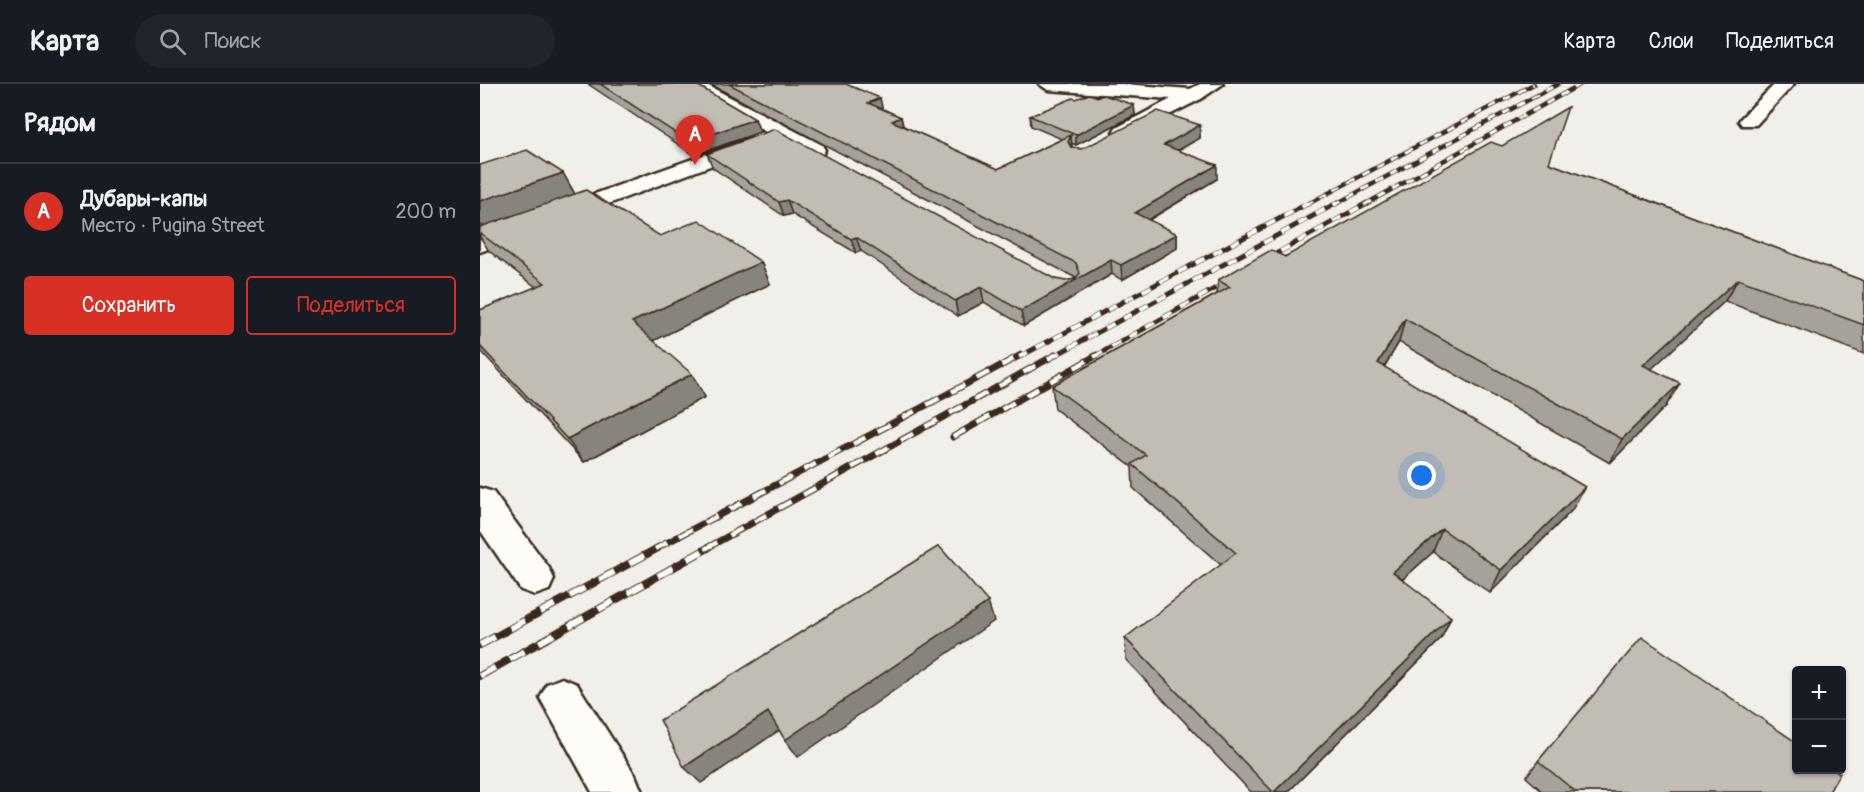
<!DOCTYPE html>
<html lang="ru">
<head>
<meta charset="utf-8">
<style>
	:root { --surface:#171b24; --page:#20242c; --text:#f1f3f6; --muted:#9ea1a6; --line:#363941; --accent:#d93025 }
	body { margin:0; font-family:Pangolin,sans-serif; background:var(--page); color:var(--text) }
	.controls { position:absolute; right:18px; bottom:18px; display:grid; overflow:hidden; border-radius:6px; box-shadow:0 2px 4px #0004 }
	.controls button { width:54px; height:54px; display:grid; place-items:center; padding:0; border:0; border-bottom:2px solid var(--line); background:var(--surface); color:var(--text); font:30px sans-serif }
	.you { position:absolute; left:942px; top:392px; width:21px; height:21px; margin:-15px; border:4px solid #fff; border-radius:50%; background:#1a73e8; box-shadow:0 0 0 9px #1a73e833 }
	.badge { display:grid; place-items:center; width:39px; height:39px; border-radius:50%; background:var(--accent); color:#fff; font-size:20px; font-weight:700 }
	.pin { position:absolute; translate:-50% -50px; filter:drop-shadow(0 2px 3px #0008) }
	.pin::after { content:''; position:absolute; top:32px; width:21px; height:18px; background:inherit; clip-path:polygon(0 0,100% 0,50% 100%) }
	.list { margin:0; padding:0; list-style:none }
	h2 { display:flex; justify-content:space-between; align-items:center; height:78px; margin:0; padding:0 24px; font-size:26px }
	h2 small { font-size:20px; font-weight:400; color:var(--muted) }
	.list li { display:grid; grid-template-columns:39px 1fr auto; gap:18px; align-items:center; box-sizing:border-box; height:96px; padding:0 24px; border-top:2px solid var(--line) }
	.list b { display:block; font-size:22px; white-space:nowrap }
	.list p { margin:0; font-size:20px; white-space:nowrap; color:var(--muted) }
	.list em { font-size:20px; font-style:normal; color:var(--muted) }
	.actions { display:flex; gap:12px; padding:18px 24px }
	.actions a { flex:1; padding:14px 0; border:2px solid var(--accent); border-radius:6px; text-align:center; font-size:21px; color:var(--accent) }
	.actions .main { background:var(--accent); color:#fff }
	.icon { flex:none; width:33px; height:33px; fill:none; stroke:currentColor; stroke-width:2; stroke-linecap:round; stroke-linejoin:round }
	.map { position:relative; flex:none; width:1384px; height:708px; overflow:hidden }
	header { display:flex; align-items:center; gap:36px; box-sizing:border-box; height:84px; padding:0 30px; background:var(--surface); border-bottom:2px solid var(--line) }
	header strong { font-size:28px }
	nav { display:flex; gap:33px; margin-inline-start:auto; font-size:21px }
	.search { width:420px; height:54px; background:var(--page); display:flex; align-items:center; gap:15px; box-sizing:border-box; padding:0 21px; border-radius:33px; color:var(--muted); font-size:22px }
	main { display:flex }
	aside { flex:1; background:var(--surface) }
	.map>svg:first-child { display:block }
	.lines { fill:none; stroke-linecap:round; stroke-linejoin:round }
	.minor-casing { stroke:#3b2a1e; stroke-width:5 }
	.minor { fill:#fdfcf7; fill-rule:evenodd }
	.rail-far3-casing { stroke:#3b2a1e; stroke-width:4.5 }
	.rail-far2-casing { stroke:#3b2a1e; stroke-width:5 }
	.rail-far1-casing { stroke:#3b2a1e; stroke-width:7 }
	.rail-casing { stroke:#3b2a1e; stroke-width:8 }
	.rail-far3 { stroke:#fdfcf7; stroke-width:3; stroke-dasharray:8; stroke-linecap:butt }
	.rail-far2 { stroke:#fdfcf7; stroke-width:4; stroke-dasharray:10; stroke-linecap:butt }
	.rail-far1 { stroke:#fdfcf7; stroke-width:4.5; stroke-dasharray:14; stroke-linecap:butt }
	.rail { stroke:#fdfcf7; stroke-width:6; stroke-dasharray:17; stroke-linecap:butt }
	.wall { fill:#a6a29b; stroke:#3b2a1e; stroke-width:1.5 }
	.shaded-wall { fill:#87847e; stroke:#3b2a1e; stroke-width:1.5 }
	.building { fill:#c1bcb4; stroke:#3b2a1e; stroke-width:1.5 }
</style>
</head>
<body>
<header>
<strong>Карта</strong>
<div class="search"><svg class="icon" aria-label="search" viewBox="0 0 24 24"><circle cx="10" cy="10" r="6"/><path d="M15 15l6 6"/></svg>Поиск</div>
<nav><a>Карта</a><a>Слои</a><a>Поделиться</a></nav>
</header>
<main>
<aside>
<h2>Рядом<small></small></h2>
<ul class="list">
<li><span class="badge">A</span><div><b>Дубары-капы</b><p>Место · Pugina Street</p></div><em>200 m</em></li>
</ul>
<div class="actions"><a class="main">Сохранить</a><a>Поделиться</a></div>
</aside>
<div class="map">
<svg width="1384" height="708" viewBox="0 0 1384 708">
	<rect width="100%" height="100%" fill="#f1efea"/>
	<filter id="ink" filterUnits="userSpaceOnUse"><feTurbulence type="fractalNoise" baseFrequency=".0167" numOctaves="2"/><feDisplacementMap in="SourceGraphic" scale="12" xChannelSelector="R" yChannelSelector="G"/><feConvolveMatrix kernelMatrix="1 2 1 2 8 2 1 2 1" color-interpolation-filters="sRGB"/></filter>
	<g filter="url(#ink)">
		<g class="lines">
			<g class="minor-casing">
				<g id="minor">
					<path d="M 202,0 L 225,0 L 342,61 L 345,66 L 342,71 L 326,71 Z"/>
					<path d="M 559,0 L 643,0 L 710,5 L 720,0 L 743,0 L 721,15 L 643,54 L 636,52 L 633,48 L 636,44 L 691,15 L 568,6 Z"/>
					<path d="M 1295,0 L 1314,0 L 1276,41 L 1262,41 L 1259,37 L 1262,33 Z"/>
					<path d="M 271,54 L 278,56 L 281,60 L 278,64 L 0,168 L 0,151 Z"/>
					<path d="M 0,404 L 13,408 L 69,484 L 74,495 L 69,506 L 55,511 L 41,506 L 0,446 Z"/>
					<path d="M 82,594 L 97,600 L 155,691 L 162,708 L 112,708 L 60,614 L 67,600 Z"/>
				</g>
			</g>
			<use href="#minor" class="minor"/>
			<g class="rail-far3-casing">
				<g id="rail-far3">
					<path d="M 826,121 L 1054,0"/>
					<path d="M 854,121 L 1078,0"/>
					<path d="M 884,121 L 1101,0"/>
				</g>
			</g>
			<g class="rail-far2-casing">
				<g id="rail-far2">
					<path d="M 783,177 L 887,119"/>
					<path d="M 539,273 L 829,119"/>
					<path d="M 572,273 L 857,119"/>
					<path d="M 614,273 L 752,195"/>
				</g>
			</g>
			<g class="rail-far1-casing">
				<g id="rail-far1">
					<path d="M 473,353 L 617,271"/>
					<path d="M 175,465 L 541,271"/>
					<path d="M 225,465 L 575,271"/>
				</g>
			</g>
			<g class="rail-casing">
				<g id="rail">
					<path d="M 0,561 L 178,464"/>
					<path d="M 0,592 L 228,464"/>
				</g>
			</g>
			<use href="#rail-far3" class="rail-far3"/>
			<use href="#rail-far2" class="rail-far2"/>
			<use href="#rail-far1" class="rail-far1"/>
			<use href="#rail" class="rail"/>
		</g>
		<g class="wall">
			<path d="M 108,0 L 215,0 L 275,35 L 280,48 L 214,71 Z"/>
			<path d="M 230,0 L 366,0 L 403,25 L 421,33 L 423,42 L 518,85 L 582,55 L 551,42 L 550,32 L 596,15 L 618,13 L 654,21 L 655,31 L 596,61 L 591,59 L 592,63 L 602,65 L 720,41 L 720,54 L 698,66 L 737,95 L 669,136 L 697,150 L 697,164 L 642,196 L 632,190 L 544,242 L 504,218 L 478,232 L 381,167 L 376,169 L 312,130 L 304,132 L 233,84 L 227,70 L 575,195 L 585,197 L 595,195 L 596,194 Z"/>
			<path d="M 1069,79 L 1384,197 L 1384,270 L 1245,217 L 1171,285 L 1186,322 L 1130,379 L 919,258 L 904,283 L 1092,426 L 1010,509 L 953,468 L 922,496 L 971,533 L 961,555 L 808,708 L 771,708 L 646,576 L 645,554 L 741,481 L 653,404 L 652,383 L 575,325 L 572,302 L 737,210 L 738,196 Z"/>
			<path d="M 0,81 L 83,89 L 95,110 L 180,152 L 281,178 L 290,200 L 173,257 L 225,313 L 104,378 L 0,266 L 0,226 L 56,203 L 9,167 L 0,153 Z"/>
			<path d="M 1058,677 L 1349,708 L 1063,708 L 1046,693 Z"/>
		</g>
		<g class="shaded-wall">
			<path d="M 400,14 L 403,27 L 388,19 Z"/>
			<path d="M 654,21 L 655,31 L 596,61 L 596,51 Z"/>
			<path d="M 421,33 L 424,46 L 412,37 Z"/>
			<path d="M 275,35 L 280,48 L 214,71 L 209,58 Z"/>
			<path d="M 720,41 L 720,54 L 684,74 L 684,61 Z"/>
			<path d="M 591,51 L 592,64 L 588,58 Z"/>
			<path d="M 737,81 L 737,95 L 656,143 L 655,129 Z"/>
			<path d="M 83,89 L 97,114 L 0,149 L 0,117 Z"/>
			<path d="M 307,116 L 312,130 L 304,132 L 299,118 Z"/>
			<path d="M 697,150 L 697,164 L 642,196 L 641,181 Z"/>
			<path d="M 376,153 L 381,167 L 376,169 L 371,155 Z"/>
			<path d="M 631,176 L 632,190 L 544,242 L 541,227 Z"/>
			<path d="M 281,178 L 290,200 L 165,261 L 152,238 Z"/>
			<path d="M 1258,195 L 1245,217 L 1151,304 L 1163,281 Z"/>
			<path d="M 501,203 L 504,218 L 478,232 L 475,217 Z"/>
			<path d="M 925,235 L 919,258 L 893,302 L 898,279 Z"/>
			<path d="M 212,290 L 225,313 L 104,378 L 87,355 Z"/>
			<path d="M 1200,299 L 1186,322 L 1130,379 L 1142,355 Z"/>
			<path d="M 1105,403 L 1092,426 L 1010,509 L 1021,486 Z"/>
			<path d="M 962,445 L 953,468 L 905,511 L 913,488 Z"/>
			<path d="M 508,518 L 514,537 L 318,673 L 305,656 Z"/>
			<path d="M 971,533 L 961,555 L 808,708 L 794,708 Z"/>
			<path d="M 288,628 L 301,645 L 221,699 L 204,683 Z"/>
		</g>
		<g class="building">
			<path d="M 120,0 L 215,0 L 275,35 L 209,58 Z"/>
			<path d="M 249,0 L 366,0 L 400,14 L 388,19 L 421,33 L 412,37 L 518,85 L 591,51 L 588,58 L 591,63 L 602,65 L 678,27 L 720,41 L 684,61 L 737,81 L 655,129 L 697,150 L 641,181 L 631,176 L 541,227 L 501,203 L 475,217 L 376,153 L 371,155 L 307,116 L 299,118 L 227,70 L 295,45 L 575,195 L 585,197 L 595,195 L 600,189 L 596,179 Z"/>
			<path d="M 609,10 L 618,13 L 624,11 L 654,21 L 596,51 L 550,32 L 593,14 L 596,15 Z"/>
			<path d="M 1088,23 L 1069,79 L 1384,197 L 1384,241 L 1258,195 L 1163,281 L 1200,299 L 1142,355 L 925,235 L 898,279 L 1105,403 L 1021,486 L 962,445 L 913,488 L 971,533 L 794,708 L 793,708 L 645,554 L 756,469 L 652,380 L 666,371 L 572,302 L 750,203 L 738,196 L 791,166 L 805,173 L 1011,58 L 1022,62 Z"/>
			<path d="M 47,66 L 83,89 L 0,117 L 0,81 Z"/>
			<path d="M 106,106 L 180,152 L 219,136 L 281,178 L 152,238 L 212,290 L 87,355 L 0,262 L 0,226 L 65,199 L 0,149 L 0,143 Z"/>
			<path d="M 459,462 L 508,518 L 305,656 L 288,628 L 204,683 L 180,636 Z"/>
			<path d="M 1162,553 L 1317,659 L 1317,686 L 1355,686 L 1360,689 L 1349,708 L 1096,708 L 1058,677 Z"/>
		</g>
	</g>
</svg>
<div class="controls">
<button>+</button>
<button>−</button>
</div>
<div class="you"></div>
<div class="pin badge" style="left:215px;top:81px">A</div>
</div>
</main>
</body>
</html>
